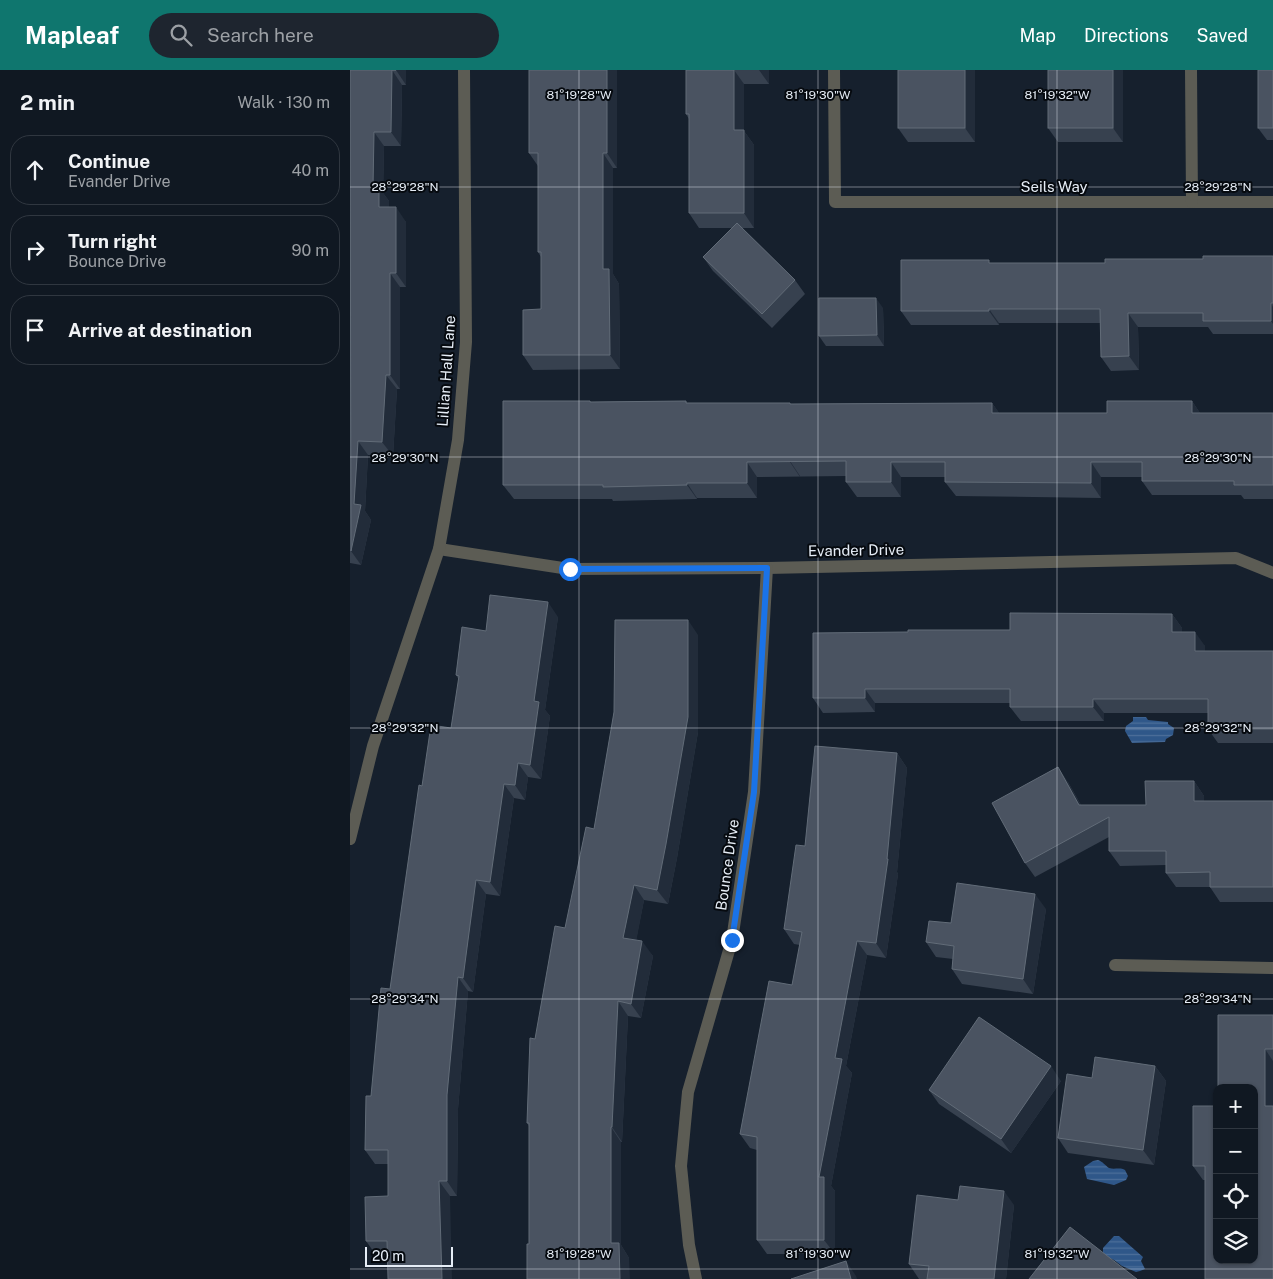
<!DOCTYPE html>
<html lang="en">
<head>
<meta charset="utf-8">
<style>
	:root { --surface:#101822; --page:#1e252f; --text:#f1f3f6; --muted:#9ca0a5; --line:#303740; --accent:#0f766e }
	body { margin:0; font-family:"Public Sans",sans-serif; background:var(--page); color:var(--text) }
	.controls { position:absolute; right:15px; bottom:15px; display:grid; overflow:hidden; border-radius:10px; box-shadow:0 1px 4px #0004 }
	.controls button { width:45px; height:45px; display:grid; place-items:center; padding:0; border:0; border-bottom:1px solid var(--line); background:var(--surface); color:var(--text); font:25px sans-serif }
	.scale { position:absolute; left:15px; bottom:12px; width:88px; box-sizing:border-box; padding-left:5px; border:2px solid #e6edf6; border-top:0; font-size:14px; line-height:18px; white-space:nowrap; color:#e6edf6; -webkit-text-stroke:4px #060a0f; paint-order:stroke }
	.stop { position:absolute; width:15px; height:15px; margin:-11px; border:4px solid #1a73e8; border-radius:50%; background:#fff }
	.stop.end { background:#1a73e8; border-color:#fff; box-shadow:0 1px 5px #0008 }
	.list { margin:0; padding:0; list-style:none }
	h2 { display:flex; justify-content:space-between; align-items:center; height:65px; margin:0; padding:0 20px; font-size:21px }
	h2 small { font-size:16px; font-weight:400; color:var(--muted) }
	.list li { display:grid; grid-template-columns:32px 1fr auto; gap:15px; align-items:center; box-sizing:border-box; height:70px; margin:0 10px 10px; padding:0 10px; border:1px solid var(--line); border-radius:20px }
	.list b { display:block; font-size:19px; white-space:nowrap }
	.list p { margin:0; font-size:16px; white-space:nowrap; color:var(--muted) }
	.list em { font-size:16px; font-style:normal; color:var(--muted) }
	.icon { flex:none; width:28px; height:28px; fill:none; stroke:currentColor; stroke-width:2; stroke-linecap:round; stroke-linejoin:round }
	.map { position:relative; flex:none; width:923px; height:1209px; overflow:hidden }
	header { display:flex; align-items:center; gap:30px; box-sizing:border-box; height:70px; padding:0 25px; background:var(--accent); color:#fff }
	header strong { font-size:24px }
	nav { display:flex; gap:28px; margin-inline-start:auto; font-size:18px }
	.search { width:350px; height:45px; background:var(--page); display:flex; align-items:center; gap:12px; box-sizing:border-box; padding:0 18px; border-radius:28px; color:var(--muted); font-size:19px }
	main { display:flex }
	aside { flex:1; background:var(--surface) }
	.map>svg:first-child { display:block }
	.water { fill:url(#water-rules) }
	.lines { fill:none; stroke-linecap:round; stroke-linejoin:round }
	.street { stroke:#5c5c54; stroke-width:12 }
	.wall { fill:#37414f }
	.shaded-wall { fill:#222c3a }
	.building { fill:#4a5361; stroke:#626c78 }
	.route { stroke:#1a73e8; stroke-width:6 }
	.ticks { fill:none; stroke:#e6edf6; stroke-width:1; stroke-opacity:0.45 }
	.labels { text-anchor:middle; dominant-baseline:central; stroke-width:4; stroke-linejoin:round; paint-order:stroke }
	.street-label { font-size:15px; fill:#e6edf6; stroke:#060a0f }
	.ticks-label { font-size:12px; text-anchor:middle; fill:#e6edf6; stroke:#060a0f; stroke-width:4; stroke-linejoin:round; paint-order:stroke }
</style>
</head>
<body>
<header>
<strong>Mapleaf</strong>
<div class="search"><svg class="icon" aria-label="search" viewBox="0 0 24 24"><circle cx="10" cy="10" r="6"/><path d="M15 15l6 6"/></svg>Search here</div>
<nav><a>Map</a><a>Directions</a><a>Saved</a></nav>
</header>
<main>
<aside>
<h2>2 min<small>Walk · 130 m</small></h2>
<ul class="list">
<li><svg class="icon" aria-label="ahead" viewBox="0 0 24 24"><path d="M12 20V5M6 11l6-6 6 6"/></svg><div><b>Continue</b><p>Evander Drive</p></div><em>40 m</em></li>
<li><svg class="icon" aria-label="right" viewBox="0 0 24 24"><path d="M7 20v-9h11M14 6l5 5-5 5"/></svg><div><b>Turn right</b><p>Bounce Drive</p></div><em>90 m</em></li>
<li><svg class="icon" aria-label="arrive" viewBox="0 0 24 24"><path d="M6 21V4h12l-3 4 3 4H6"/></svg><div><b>Arrive at destination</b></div></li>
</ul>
</aside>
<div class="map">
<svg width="923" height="1209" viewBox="0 0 923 1209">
	<defs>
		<pattern id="water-rules" width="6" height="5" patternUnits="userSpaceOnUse" patternTransform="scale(1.25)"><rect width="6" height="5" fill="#2f5789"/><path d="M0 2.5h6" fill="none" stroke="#4d6f9a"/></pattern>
	</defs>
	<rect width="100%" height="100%" fill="#16202d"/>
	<g class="water">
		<path d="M 783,647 L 796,647 L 798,650 L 818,652 L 818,654 L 824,658 L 823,665 L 816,669 L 815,672 L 782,673 L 775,661 L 776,656 L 783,651 Z"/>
		<path d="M 748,1090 C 753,1092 755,1095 759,1098 C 764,1100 770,1097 775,1100 L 778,1106 L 776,1110 L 764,1115 L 737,1109 L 734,1097 L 743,1091 Z"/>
		<path d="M 764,1166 L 769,1166 L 793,1187 L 791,1191 L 795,1199 L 790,1201 L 786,1202 L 772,1196 L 764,1190 L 757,1187 L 753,1183 L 753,1178 Z"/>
	</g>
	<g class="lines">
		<g class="street">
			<path d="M 484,0 L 485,132 L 923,132"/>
			<path d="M 841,0 L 842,132"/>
			<path d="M 89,479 L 219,499 L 417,498 L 886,488 L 923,503"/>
			<path d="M 0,769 L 23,676 L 89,479 L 108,370 L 116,272 L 114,0"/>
			<path d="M 765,895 L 923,898"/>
			<path d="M 346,1209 L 339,1175 L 331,1096 L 338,1022 L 382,870 L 404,722 L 417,498"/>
		</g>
	</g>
	<g class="wall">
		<path d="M 0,0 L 56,0 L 56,15 L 52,15 L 51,76 L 34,76 L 33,123 L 39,131 L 39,137 L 56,152 L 56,217 L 50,217 L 50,319 L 47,319 L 43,386 L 18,385 L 15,441 L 21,450 L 11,495 L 0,493 Z"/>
		<path d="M 267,0 L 267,98 L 263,98 L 263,204 L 269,214 L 270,299 L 183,300 L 173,285 L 191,239 L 191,187 L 188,182 L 188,96 L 179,83 Z"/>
		<path d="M 336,0 L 419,0 L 419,14 L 394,14 L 394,61 L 404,75 L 404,158 L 392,158 L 445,210 L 455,224 L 422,258 L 363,201 L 353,187 L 382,158 L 349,158 L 339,143 L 339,49 L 336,44 Z"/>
		<path d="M 625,0 L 625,72 L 558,72 L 548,58 Z"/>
		<path d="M 698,0 L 773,0 L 773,72 L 708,72 L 698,58 Z"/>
		<path d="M 923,0 L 923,70 L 917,70 L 908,58 Z"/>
		<path d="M 923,186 L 923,264 L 863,264 L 858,257 L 788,257 L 789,300 L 761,301 L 751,287 L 750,253 L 649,253 L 649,255 L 561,255 L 551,241 L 641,193 L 755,193 Z"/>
		<path d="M 533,238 L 534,276 L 476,276 L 469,266 Z"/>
		<path d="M 240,331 L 241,332 L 336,331 L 337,333 L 440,334 L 642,333 L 649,343 L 757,343 L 842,331 L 850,343 L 923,343 L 923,429 L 894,429 L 891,425 L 802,425 L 792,411 L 792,407 L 751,407 L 751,428 L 606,426 L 595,412 L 595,407 L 551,407 L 551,427 L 507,427 L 496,412 L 496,406 L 407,407 L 407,428 L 347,428 L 347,429 L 263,431 L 262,429 L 164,429 L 153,415 Z"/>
		<path d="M 822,544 L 832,558 L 832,562 L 855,576 L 855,581 L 923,581 L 923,673 L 868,673 L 858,659 L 858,643 L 754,643 L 754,651 L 671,651 L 660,637 L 660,633 L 525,633 L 525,642 L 473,643 L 463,628 L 558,562 L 660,560 Z"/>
		<path d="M 208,547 L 195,640 L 200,646 L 191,709 L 178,707 L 175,730 L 164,728 L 150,826 L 136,824 L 123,922 L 118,921 L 108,1039 L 107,1126 L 100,1126 L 37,1185 L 26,1185 L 16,1171 L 38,1126 L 38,1094 L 25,1094 L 15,1080 L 21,1026 L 40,919 L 72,716 L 101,658 L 109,610 L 106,605 L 136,561 Z"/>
		<path d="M 348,565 L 348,662 L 327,788 L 318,834 L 294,830 L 286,870 L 303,886 L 291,948 L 278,946 L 272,1072 L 271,1072 L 271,1175 L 279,1188 L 179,1174 L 179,1056 L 177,1053 L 185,969 L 215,858 L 244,759 L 264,642 Z"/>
		<path d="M 547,683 L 557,698 L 547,802 L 548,804 L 536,888 L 517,885 L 496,996 L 502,1003 L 481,1116 L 485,1121 L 485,1184 L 417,1184 L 407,1170 L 407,1080 L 400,1078 L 390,1064 L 442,915 L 450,875 L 444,874 L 434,859 Z"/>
		<path d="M 844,711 L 854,726 L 854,731 L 923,731 L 923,832 L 870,832 L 860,817 L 826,817 L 816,803 L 816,795 L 770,796 L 759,781 L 759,767 L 685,807 L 675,793 L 718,712 L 731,735 L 796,735 Z"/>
		<path d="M 696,839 L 683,924 L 612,914 L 602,899 L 603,889 L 586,887 L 576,872 L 601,853 Z"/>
		<path d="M 868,945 L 923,945 L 923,1209 L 855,1209 L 855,1110 L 853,1110 L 843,1096 L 843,1036 L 867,1036 L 867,1190 L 904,1190 L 904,1018 L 868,1018 Z"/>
		<path d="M 805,996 L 816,1011 L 804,1095 L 718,1083 L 708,1068 L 742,1008 Z"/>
		<path d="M 711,1011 L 661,1083 L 589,1034 L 579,1020 Z"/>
		<path d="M 608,1130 L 664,1135 L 656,1209 L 569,1209 L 559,1194 Z"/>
	</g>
	<g class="shaded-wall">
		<path d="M 42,0 L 52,15 L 51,76 L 41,62 Z"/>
		<path d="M 46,0 L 56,0 L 56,15 Z"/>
		<path d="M 257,0 L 267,0 L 267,98 L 257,83 Z"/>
		<path d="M 384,0 L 394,14 L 394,61 L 404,75 L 404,158 L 394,143 L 384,60 Z"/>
		<path d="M 409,0 L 419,0 L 419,14 Z"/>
		<path d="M 615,0 L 625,0 L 625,72 L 615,58 Z"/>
		<path d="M 763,0 L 773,0 L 773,72 L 763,58 Z"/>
		<path d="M 24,62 L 34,76 L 33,123 L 39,131 L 39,152 L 29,137 L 23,117 Z"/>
		<path d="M 253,83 L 263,98 L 263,204 L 269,214 L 270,299 L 260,285 L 253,199 Z"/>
		<path d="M 46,137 L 56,152 L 56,217 L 46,203 Z"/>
		<path d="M 40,203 L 50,217 L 50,319 L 40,305 Z"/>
		<path d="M 526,228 L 533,238 L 534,276 L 527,265 Z"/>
		<path d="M 921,233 L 923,237 L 923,254 L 921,251 Z"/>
		<path d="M 639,239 L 649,253 L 649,255 L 639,241 Z"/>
		<path d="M 778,243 L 788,257 L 789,300 L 779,286 Z"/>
		<path d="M 36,305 L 47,319 L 43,386 L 32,372 Z"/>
		<path d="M 842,331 L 852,346 L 842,343 Z"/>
		<path d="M 642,333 L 652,347 L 642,343 Z"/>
		<path d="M 8,371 L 18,385 L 15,441 L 21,450 L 11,495 L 1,481 Z"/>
		<path d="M 440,391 L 450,406 L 450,407 L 440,392 Z"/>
		<path d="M 397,392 L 407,407 L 407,428 L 397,413 Z"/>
		<path d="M 541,392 L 551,407 L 551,427 L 541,412 Z"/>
		<path d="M 741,392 L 751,407 L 751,428 L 741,413 Z"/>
		<path d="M 337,413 L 347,428 L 347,429 L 337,415 Z"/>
		<path d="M 198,532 L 208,547 L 195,640 L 200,646 L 191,709 L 180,695 L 184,631 Z"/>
		<path d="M 822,544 L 832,558 L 832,576 L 822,562 Z"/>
		<path d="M 338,550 L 348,565 L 348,662 L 327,788 L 318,834 L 307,820 Z"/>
		<path d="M 845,562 L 855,576 L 855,595 L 845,581 Z"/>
		<path d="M 515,619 L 525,633 L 525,642 L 515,628 Z"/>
		<path d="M 743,629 L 754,643 L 754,651 L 743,637 Z"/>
		<path d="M 547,683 L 557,698 L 547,802 L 548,804 L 536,888 L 526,873 L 537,789 Z"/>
		<path d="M 168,693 L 178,707 L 175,730 L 165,715 Z"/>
		<path d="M 708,697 L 718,712 L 739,749 L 729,735 Z"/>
		<path d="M 844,711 L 854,726 L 854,746 L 844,731 Z"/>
		<path d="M 154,714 L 164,728 L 150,826 L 140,812 Z"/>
		<path d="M 126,810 L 136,824 L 123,922 L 113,908 Z"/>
		<path d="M 284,815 L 294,830 L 284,883 L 273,868 Z"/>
		<path d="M 685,824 L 696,839 L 683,924 L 673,909 Z"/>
		<path d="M 292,871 L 303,886 L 291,948 L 281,934 Z"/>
		<path d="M 507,871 L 517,885 L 496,996 L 502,1003 L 481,1116 L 485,1121 L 485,1184 L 474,1170 L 469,1107 L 485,988 Z"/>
		<path d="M 108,907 L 118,921 L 108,1039 L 107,1126 L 97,1111 L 97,1025 Z"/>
		<path d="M 268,931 L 278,946 L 272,1072 L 262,1057 Z"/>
		<path d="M 915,979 L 923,991 L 923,1048 L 915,1036 Z"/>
		<path d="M 701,996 L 711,1011 L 661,1083 L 651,1069 Z"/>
		<path d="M 805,996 L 816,1011 L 804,1095 L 793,1080 Z"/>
		<path d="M 261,1057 L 271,1072 L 271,1175 L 279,1188 L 280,1209 L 270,1209 L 261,1173 Z"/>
		<path d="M 89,1111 L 100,1126 L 102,1209 L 92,1209 Z"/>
		<path d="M 654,1121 L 664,1135 L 656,1209 L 644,1209 Z"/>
		<path d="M 496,1191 L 506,1206 L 507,1209 L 501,1209 Z"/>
	</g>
	<g class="building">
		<path d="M 0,0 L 46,0 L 42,0 L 41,62 L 24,62 L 23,117 L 29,117 L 29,137 L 46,137 L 46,203 L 40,203 L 40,305 L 36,305 L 32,372 L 8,371 L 4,434 L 11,435 L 1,481 Z"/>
		<path d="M 179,0 L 257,0 L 257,83 L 253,83 L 253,199 L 259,199 L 260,285 L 173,285 L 173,240 L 191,239 L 191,182 L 188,182 L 188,83 L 179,83 Z"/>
		<path d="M 336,0 L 384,0 L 384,60 L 394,60 L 394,143 L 339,143 L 339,44 L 336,44 Z"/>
		<rect x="548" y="0" width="67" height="58"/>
		<rect x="698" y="0" width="65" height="58"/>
		<rect x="908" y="0" width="15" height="58"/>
		<path d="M 387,153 L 445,210 L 412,244 L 353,187 Z"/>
		<path d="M 853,186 L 923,186 L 923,233 L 921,233 L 921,251 L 853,251 L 853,243 L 778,243 L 779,286 L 751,287 L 750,239 L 639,239 L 639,241 L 551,241 L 551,190 L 639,190 L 639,193 L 755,193 L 755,189 L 853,189 Z"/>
		<path d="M 469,228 L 526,228 L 527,265 L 469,266 Z"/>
		<path d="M 153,331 L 240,331 L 240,332 L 336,331 L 336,333 L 440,333 L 440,334 L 642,333 L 642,343 L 757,343 L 757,331 L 842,331 L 842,343 L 923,343 L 923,415 L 884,415 L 884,411 L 792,411 L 792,392 L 741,392 L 741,413 L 595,412 L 595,392 L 541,392 L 541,412 L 496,412 L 496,391 L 397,392 L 397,413 L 337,413 L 337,415 L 253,417 L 253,415 L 153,415 Z"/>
		<path d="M 140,525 L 198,532 L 184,631 L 189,632 L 180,695 L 168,693 L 165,715 L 154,714 L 140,812 L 126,810 L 113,908 L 108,907 L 97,1025 L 97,1111 L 89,1111 L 92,1209 L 38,1209 L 37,1171 L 16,1171 L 15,1127 L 38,1126 L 38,1080 L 15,1080 L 16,1026 L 21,1026 L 31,918 L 40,919 L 69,715 L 72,716 L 81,655 L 101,658 L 109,606 L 106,605 L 112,557 L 136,561 Z"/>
		<path d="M 660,543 L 822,544 L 822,562 L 845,562 L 845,581 L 923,581 L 923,659 L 858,659 L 858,629 L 743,629 L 743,637 L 660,637 L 660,619 L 515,619 L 515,628 L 463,628 L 463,563 L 558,562 L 558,560 L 660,560 Z"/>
		<path d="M 265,550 L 338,550 L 338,647 L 316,774 L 307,820 L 284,815 L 273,868 L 292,871 L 281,934 L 268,931 L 262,1057 L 261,1057 L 261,1173 L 269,1173 L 270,1209 L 177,1209 L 177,1174 L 179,1174 L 179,1053 L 177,1053 L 180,968 L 185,969 L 205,856 L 215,858 L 236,757 L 244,759 L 264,642 Z"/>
		<path d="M 465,676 L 547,683 L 537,789 L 538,789 L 526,873 L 507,871 L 485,988 L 492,989 L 469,1107 L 474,1107 L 474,1170 L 407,1170 L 407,1067 L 390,1064 L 419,911 L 442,915 L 452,862 L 434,859 L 446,775 L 455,776 Z"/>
		<path d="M 708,697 L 729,735 L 796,735 L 795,711 L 844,711 L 844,731 L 923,731 L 923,817 L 860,817 L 860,802 L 816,803 L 816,781 L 759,781 L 759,747 L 675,793 L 642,733 Z"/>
		<path d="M 607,813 L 685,824 L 673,909 L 602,899 L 604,876 L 576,872 L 579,851 L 601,853 Z"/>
		<path d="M 868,945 L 923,945 L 923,979 L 915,979 L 915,1036 L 923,1036 L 923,1209 L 855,1209 L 855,1096 L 843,1096 L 843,1036 L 867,1036 L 867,1190 L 904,1190 L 904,1018 L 868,1018 Z"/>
		<path d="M 629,947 L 701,996 L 651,1069 L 579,1020 Z"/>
		<path d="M 745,987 L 805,996 L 793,1080 L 708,1068 L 717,1004 L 742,1008 Z"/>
		<path d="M 610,1116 L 654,1121 L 644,1209 L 577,1209 L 579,1196 L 559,1194 L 567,1125 L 608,1130 Z"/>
		<path d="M 720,1157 L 787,1209 L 679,1209 Z"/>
		<path d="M 496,1191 L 501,1209 L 441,1209 Z"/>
	</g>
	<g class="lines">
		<path class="route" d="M 220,499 L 417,498 L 404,722 L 382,870"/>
	</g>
	<path class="ticks" d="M 229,0 L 229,1209M 468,0 L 468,1209M 707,0 L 707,1209M 0,117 L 923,117M 0,387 L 923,387M 0,658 L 923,658M 0,929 L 923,929M 0,1199 L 923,1199"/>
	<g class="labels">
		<g class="street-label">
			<text x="704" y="116">Seils Way</text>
			<text transform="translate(96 301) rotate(-86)">Lillian Hall Lane</text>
			<text transform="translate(506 480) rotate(-1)">Evander Drive</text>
			<text transform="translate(377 795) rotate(-82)">Bounce Drive</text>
		</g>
	</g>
	<g class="ticks-label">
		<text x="229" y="29">81°19'28"W</text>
		<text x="468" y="29">81°19'30"W</text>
		<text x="707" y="29">81°19'32"W</text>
		<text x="868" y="121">28°29'28"N</text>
		<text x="55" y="121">28°29'28"N</text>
		<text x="868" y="392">28°29'30"N</text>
		<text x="55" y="392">28°29'30"N</text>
		<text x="868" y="662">28°29'32"N</text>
		<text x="55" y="662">28°29'32"N</text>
		<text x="868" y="933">28°29'34"N</text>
		<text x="55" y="933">28°29'34"N</text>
		<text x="229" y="1188">81°19'28"W</text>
		<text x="468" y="1188">81°19'30"W</text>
		<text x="707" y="1188">81°19'32"W</text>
	</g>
</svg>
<div class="controls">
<button>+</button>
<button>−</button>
<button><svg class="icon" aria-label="locate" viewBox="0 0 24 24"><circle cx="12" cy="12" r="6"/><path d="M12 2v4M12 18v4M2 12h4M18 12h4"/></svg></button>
<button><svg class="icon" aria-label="layers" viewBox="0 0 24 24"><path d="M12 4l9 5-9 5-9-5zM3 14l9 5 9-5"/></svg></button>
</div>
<div class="scale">20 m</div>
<div class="stop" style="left:220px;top:499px"></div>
<div class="stop end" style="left:382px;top:870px"></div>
</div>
</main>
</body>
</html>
